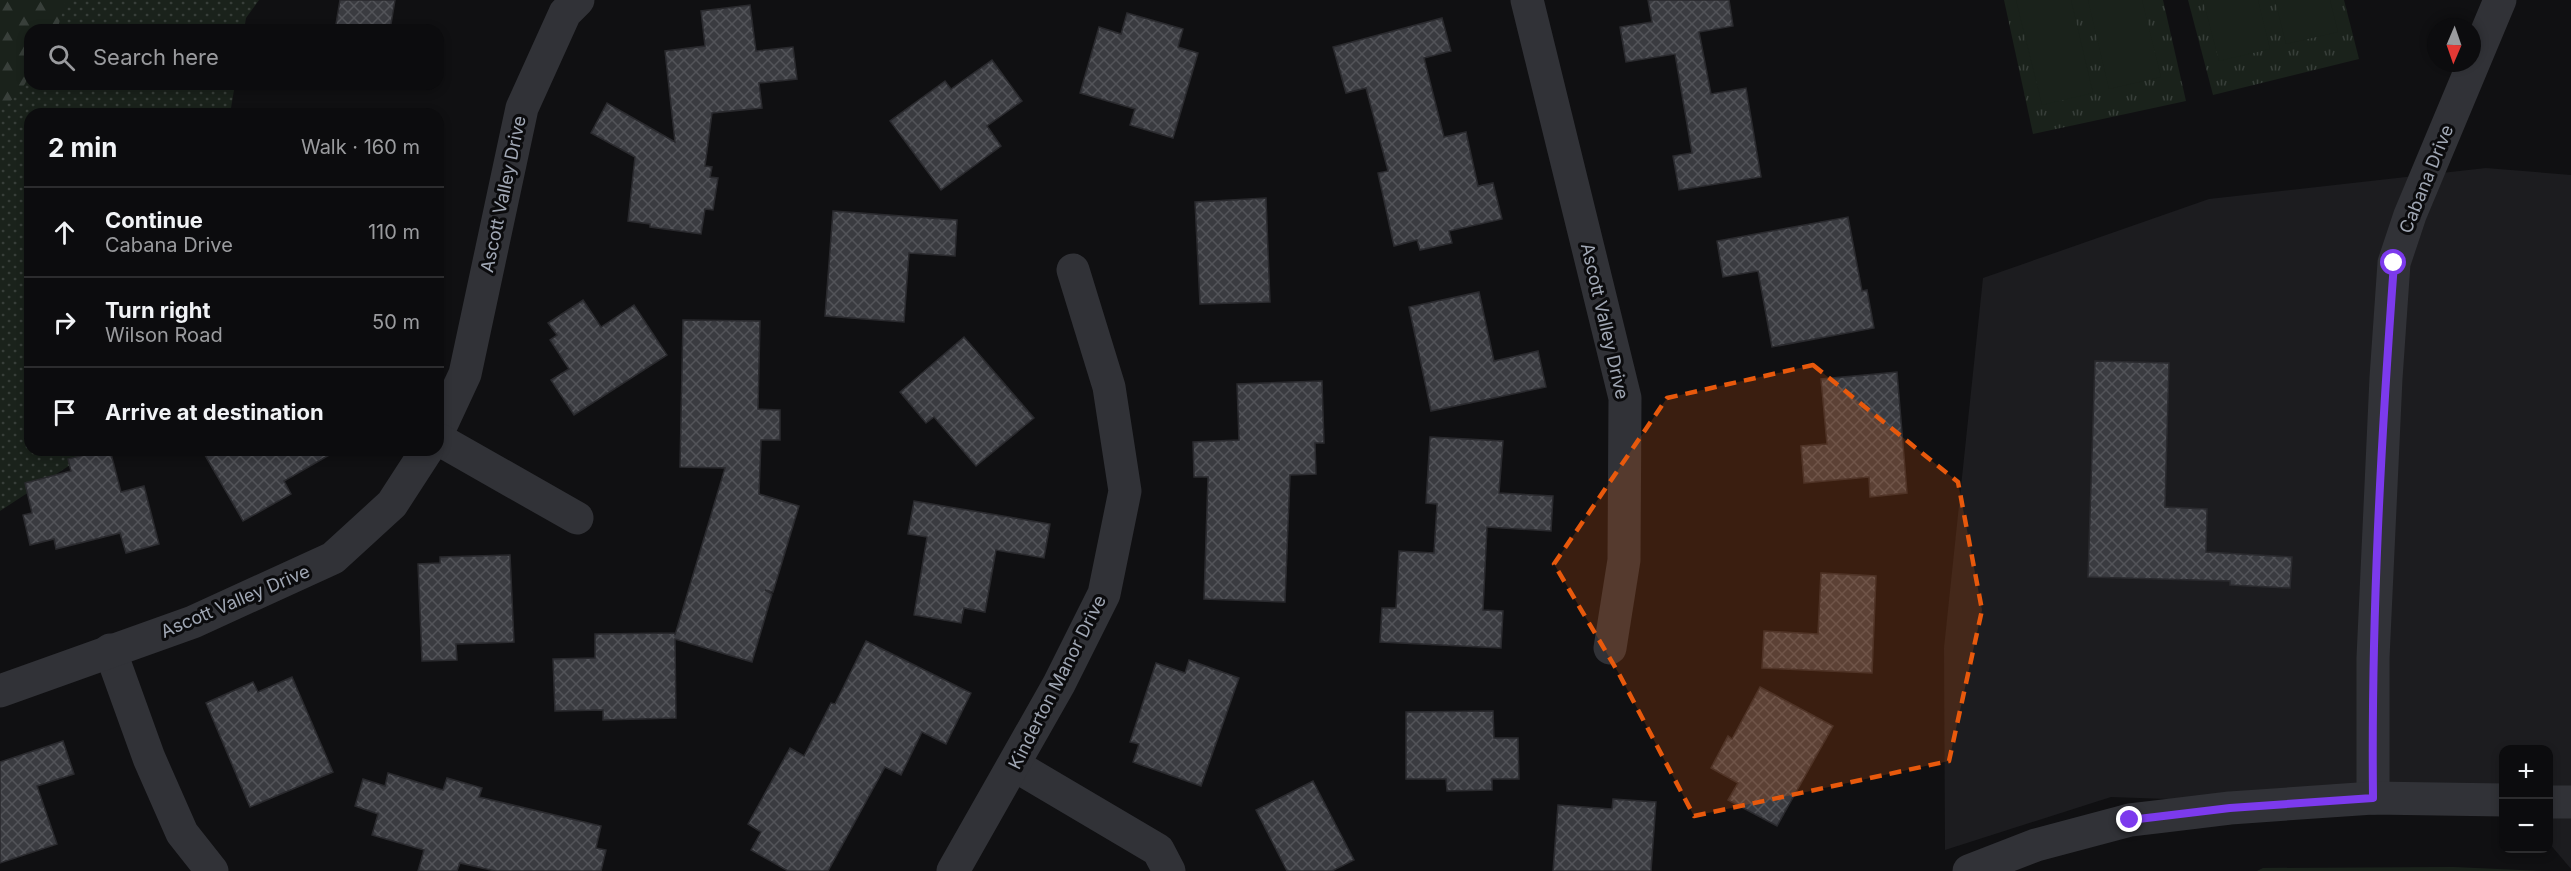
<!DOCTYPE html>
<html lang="en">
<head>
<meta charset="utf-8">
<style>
	:root { --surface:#0c0c0e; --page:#1a1a1c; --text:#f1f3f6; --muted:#9a9b9e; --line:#2c2c2e }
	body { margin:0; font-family:Inter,sans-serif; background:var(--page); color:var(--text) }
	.controls { position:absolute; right:18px; bottom:18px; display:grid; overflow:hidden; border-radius:12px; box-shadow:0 3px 9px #0003 }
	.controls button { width:54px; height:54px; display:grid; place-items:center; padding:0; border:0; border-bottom:2px solid var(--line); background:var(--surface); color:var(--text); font:30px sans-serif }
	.compass { position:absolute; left:2427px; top:18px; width:54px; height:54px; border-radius:50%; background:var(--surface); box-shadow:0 3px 9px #0003; rotate:182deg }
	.stop { position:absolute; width:18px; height:18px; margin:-14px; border:4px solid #7c3aed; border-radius:50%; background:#fff }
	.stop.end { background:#7c3aed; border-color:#fff; box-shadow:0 2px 6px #0008 }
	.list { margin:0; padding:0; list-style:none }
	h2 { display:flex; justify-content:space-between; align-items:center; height:78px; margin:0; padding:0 24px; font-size:26px }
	h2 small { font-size:20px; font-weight:400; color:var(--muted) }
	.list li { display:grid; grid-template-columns:39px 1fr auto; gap:18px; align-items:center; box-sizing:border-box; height:90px; padding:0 24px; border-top:2px solid var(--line) }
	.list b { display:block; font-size:22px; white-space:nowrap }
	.list p { margin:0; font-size:20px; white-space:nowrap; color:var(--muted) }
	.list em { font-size:20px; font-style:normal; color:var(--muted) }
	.icon { flex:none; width:33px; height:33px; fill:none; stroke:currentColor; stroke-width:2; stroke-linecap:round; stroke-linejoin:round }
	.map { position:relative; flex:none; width:2571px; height:871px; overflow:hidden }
	.search { position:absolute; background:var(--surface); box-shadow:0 3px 9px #0003; left:24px; top:24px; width:420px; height:66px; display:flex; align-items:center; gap:15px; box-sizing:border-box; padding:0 21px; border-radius:18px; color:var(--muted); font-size:22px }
	.panel { position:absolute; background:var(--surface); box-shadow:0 3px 9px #0003; left:24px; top:108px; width:420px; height:348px; border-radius:18px }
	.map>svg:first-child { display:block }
	.built { fill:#1c1c1f }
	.grass { fill:url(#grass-dots) }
	.forest { fill:url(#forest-firs) }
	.park { fill:url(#park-tufts) }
	.pitch { fill:#1a221b }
	.building { fill:url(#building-cross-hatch); stroke:#2a2a2e; stroke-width:1.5 }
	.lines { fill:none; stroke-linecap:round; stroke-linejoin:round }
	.minor { stroke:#313237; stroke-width:33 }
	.route { stroke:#7c3aed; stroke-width:8 }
	.marked { fill:#e8590c; fill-opacity:0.2; stroke:#e8590c; stroke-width:4.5; stroke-dasharray:12 8; stroke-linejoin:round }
	.labels { text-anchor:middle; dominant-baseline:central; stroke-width:6; stroke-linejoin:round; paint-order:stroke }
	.street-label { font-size:18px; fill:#a0a7b4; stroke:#0b0b0d }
</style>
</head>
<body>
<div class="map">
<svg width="2571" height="871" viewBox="0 0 2571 871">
	<defs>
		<pattern id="grass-dots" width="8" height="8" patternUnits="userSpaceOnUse" patternTransform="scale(1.5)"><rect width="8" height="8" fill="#1a221b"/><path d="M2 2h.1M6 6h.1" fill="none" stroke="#383f3a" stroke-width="1.8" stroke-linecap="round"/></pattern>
		<pattern id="forest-firs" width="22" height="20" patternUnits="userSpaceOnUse" patternTransform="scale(1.5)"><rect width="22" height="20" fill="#1a221b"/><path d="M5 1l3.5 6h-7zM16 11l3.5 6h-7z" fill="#383f3a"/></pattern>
		<pattern id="park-tufts" width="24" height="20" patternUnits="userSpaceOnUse" patternTransform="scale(1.5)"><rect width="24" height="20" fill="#1a221b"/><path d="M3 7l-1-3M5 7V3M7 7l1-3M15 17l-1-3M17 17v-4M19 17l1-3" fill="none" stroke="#383f3a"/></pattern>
		<pattern id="building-cross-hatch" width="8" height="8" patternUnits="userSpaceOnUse" patternTransform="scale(1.5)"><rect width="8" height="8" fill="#3a3b40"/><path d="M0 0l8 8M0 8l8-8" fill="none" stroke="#535459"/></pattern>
	</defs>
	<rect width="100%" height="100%" fill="#101012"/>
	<path class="built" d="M 2486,168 L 2571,175 L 2571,869 L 2549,843 L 2548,750 L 2504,750 L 2503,789 L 2335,805 L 2111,797 L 1945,850 L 1944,648 L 1983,278 L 2209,199 Z"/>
	<path class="grass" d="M 0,0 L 259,0 L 246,18 L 244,30 L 30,30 L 30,84 L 235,84 L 230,114 L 30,114 L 30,450 L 93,450 L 0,511 Z"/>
	<g class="forest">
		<path d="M 0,0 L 66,0 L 57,30 L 30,30 C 30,76 36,79 0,111 Z"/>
		<path d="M 2453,867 L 2542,871 L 2257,871 L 2263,868 Z"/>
	</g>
	<g class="park">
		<path d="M 2004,0 L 2163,0 L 2186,101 L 2033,134 Z"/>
		<path d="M 2188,0 L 2344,0 L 2359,59 L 2213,95 Z"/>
	</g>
	<g class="pitch">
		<path d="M 2016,0 L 2071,0 L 2093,93 L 2042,105 Z"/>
		<path d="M 2088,0 L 2142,0 L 2161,77 L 2109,89 Z"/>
		<path d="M 2203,0 L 2258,0 L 2270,49 L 2219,61 Z"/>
		<path d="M 2275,0 L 2330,0 L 2338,32 L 2286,44 Z"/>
	</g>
	<g class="building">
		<path d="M 340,0 L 395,0 L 390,30 L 335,30 Z"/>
		<path d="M 1648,0 L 1729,0 L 1733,26 L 1699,32 L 1711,94 L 1746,88 L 1761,177 L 1679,190 L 1673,156 L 1692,153 L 1675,54 L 1626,62 L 1620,27 L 1652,22 Z"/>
		<path d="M 750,5 L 756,51 L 793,47 L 797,79 L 759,83 L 762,108 L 712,113 L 705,166 L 712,167 L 710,177 L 718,178 L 713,210 L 705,209 L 701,234 L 650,227 L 650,224 L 628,221 L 635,157 L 591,133 L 607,103 L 675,142 L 665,51 L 705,46 L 701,11 Z"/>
		<path d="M 1127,13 L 1183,29 L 1178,47 L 1198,53 L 1173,138 L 1130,125 L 1135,109 L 1080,93 L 1099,27 L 1121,34 Z"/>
		<path d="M 1442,18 L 1451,51 L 1424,58 L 1444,137 L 1466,132 L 1478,186 L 1493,183 L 1502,219 L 1449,231 L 1452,243 L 1420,250 L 1417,240 L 1394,246 L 1378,173 L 1388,171 L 1366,88 L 1346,93 L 1333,47 Z"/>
		<path d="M 992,60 L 1022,101 L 987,126 L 1001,146 L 941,190 L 890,121 L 945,81 L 951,89 Z"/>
		<path d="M 1266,198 L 1270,302 L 1200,304 L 1195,202 Z"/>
		<path d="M 833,211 L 957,220 L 955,256 L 909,253 L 904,322 L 825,316 Z"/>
		<path d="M 1848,217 L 1862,291 L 1867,290 L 1874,328 L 1772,347 L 1758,271 L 1723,277 L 1717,241 Z"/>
		<path d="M 1479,292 L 1494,361 L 1538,351 L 1546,387 L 1431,411 L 1409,307 Z"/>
		<path d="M 583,300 L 601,327 L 634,305 L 667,355 L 574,415 L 551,380 L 569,369 L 550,340 L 557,335 L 548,323 Z"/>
		<path d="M 683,320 L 760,321 L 758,409 L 780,410 L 780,440 L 761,440 L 759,494 L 799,506 L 773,592 L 765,590 L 772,594 L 752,662 L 675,639 L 676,718 L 603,720 L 603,710 L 555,711 L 553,659 L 595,658 L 595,634 L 675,633 L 675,635 L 725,468 L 680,467 Z"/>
		<path d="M 964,337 L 1034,418 L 976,466 L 934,417 L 926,423 L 900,392 Z"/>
		<path d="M 2095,361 L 2169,363 L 2165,507 L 2207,509 L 2206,552 L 2292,557 L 2290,588 L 2230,585 L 2230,581 L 2088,577 Z"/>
		<path d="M 1897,372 L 1907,493 L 1870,497 L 1869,477 L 1804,483 L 1801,446 L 1827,444 L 1821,379 Z"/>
		<path d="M 1322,381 L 1324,443 L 1315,443 L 1316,474 L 1290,475 L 1285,602 L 1204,599 L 1208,477 L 1194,477 L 1193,442 L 1239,440 L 1237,384 Z"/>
		<path d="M 1430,437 L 1503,441 L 1499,493 L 1553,496 L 1551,531 L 1487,527 L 1483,610 L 1503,611 L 1501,648 L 1380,642 L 1382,608 L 1396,608 L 1399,551 L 1434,553 L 1437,504 L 1426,503 Z"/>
		<path d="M 105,450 L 110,450 L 121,492 L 144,486 L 159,544 L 126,553 L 120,533 L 56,549 L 54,539 L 30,545 L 23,515 L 32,513 L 25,483 L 71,471 L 68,459 Z"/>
		<path d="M 202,450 L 338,450 L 284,481 L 291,494 L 243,521 Z"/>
		<path d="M 914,501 L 1050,524 L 1044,558 L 996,550 L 985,612 L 964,608 L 961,623 L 914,615 L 927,537 L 908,534 Z"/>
		<path d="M 510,555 L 514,642 L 456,644 L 457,660 L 422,661 L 418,564 L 440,563 L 440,557 Z"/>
		<path d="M 1821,573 L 1876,576 L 1872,673 L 1762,668 L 1764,631 L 1818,634 Z"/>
		<path d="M 866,641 L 971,693 L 946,744 L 922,732 L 901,775 L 885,767 L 828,871 L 788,871 L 751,850 L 761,832 L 748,824 L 790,748 L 804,756 L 831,703 L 835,704 Z"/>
		<path d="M 1189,660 L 1239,678 L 1201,786 L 1133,762 L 1139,744 L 1130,742 L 1156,663 L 1185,673 Z"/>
		<path d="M 292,677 L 333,772 L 250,807 L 206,703 L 253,682 L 258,692 Z"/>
		<path d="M 1760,687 L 1833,726 L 1777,826 L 1728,800 L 1738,783 L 1711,768 L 1728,736 L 1732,739 Z"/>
		<path d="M 1493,711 L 1494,738 L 1518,738 L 1519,779 L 1492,779 L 1492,790 L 1447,791 L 1446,779 L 1406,779 L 1406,712 Z"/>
		<path d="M 63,741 L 74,774 L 37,786 L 57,844 L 0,863 L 0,762 Z"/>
		<path d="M 388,773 L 443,790 L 447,778 L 482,788 L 479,797 L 601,826 L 596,848 L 606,850 L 601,871 L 495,871 L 460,863 L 457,871 L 418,871 L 424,850 L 372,835 L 378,814 L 355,806 L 363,779 L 385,786 Z"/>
		<path d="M 1313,781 L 1354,860 L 1332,871 L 1287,871 L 1256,810 Z"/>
		<path d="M 1613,799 L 1656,802 L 1651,871 L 1553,871 L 1558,805 L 1612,809 Z"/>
	</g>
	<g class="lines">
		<g class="minor">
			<path d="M 1527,0 L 1625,398 L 1624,560 L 1610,648"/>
			<path d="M 438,432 L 465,374 L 522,108 L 565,13 L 578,0"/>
			<path d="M 438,439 L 577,518"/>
			<path d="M 110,650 L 149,758 L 182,833 L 212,871"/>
			<path d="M 0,691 L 193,622 L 333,558 L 392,504 L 427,450"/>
			<path d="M 1014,765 L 1158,850 L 1169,871"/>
			<path d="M 2373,798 L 2373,658 L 2386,378 L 2394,263 L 2410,215 L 2500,0"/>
			<path d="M 2548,802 L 2571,802"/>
			<path d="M 953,871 L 1059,684 L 1104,594 L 1125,491 L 1109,387 L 1073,270"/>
			<path d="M 1969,871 L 2036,845 L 2130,820 L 2164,816 L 2230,808 L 2373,798 L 2504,800"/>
		</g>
	</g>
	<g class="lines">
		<path class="route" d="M 2130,820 L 2230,808 L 2373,798 C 2371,620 2381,441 2394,263"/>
	</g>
	<path class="marked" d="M 1813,365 L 1958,482 L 1982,610 L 1949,761 L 1694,816 L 1618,672 L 1554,564 L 1667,398 Z"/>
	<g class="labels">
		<g class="street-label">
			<text transform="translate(2426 179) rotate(-68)">Cabana Drive</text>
			<text transform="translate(503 194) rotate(-78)">Ascott Valley Drive</text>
			<text transform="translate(1605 321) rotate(77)">Ascott Valley Drive</text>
			<text transform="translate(235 601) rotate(-23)">Ascott Valley Drive</text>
			<text transform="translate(1057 682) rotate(-63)">Kinderton Manor Drive</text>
		</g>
	</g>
</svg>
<div class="controls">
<button>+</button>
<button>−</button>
</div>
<svg class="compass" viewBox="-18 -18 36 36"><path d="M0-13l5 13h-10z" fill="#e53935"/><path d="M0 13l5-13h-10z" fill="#9a9b9e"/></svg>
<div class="stop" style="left:2394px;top:263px"></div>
<div class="stop end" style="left:2130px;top:820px"></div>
<div class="search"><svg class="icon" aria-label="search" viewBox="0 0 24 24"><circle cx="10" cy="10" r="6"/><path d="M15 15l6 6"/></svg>Search here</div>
<section class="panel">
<h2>2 min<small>Walk · 160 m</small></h2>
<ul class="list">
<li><svg class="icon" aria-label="ahead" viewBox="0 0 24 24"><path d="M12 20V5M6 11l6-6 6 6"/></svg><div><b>Continue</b><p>Cabana Drive</p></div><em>110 m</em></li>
<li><svg class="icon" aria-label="right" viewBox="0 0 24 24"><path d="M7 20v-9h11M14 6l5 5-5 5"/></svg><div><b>Turn right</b><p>Wilson Road</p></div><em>50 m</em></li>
<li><svg class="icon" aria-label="arrive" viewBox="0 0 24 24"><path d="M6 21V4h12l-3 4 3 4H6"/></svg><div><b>Arrive at destination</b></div></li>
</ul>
</section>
</div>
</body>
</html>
